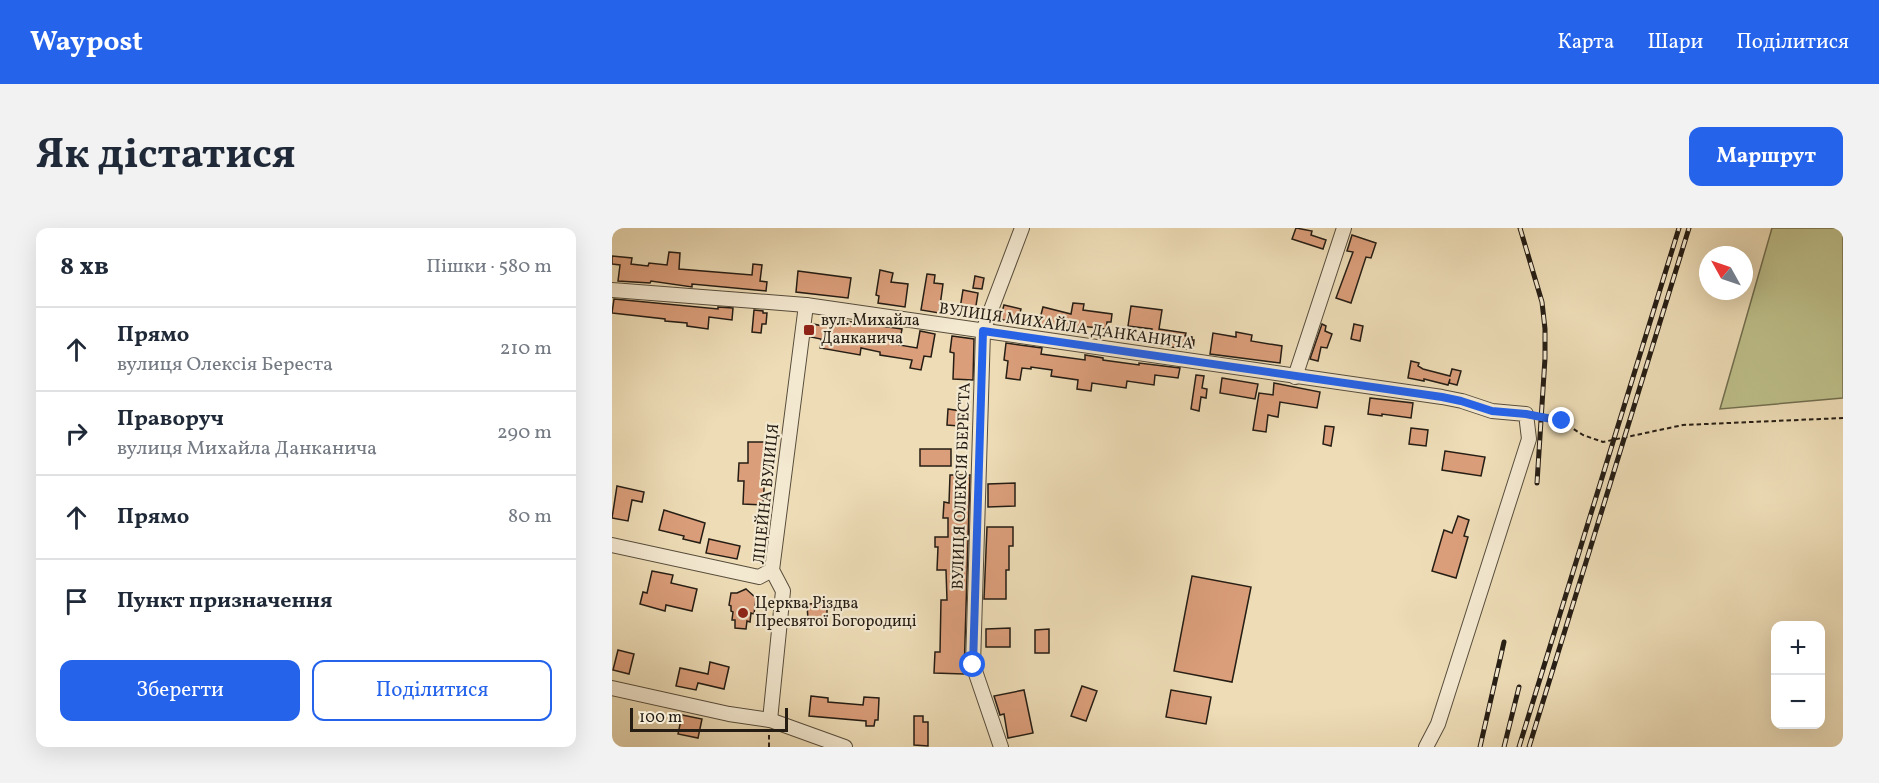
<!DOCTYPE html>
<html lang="uk">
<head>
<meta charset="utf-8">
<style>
	:root { --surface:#fff; --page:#f2f2f3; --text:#1f2937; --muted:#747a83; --line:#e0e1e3; --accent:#2563eb }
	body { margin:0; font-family:Vollkorn,serif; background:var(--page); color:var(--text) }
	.controls { position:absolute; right:18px; bottom:18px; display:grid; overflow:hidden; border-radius:12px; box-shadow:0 6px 24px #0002 }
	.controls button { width:54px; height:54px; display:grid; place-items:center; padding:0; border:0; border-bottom:2px solid var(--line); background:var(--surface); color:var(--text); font:30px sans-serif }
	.compass { position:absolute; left:1087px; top:18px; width:54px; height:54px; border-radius:50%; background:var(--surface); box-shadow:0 6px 24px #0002; rotate:310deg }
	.scale { position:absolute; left:18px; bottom:15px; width:158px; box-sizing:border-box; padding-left:6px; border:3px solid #251d14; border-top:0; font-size:16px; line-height:21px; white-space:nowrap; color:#251d14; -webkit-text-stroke:4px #f3e8d0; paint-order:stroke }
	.stop { position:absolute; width:18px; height:18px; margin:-14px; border:4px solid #2563eb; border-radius:50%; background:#fff }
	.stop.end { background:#2563eb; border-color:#fff; box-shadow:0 2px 6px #0008 }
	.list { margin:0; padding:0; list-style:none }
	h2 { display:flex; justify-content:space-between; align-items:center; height:78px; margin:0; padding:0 24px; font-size:26px }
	h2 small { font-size:20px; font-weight:400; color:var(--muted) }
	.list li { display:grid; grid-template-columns:39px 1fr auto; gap:18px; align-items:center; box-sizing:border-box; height:84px; padding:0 24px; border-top:2px solid var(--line) }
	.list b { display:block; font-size:22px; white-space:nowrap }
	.list p { margin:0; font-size:20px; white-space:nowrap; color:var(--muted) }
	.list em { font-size:20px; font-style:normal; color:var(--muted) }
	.actions { display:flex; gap:12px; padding:18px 24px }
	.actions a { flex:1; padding:14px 0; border:2px solid var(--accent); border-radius:12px; text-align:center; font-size:21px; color:var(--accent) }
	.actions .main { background:var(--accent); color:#fff }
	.icon { flex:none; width:33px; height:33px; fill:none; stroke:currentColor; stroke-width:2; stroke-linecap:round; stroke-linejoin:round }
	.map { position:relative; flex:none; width:1231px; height:519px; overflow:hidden; border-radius:12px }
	header { display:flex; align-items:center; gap:36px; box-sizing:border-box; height:84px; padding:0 30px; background:var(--accent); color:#fff }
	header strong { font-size:28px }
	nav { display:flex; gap:33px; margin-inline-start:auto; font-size:21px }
	.intro { display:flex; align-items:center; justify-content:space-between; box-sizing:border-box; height:144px; padding:0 36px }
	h1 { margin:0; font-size:42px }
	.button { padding:15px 27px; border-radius:12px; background:var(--accent); color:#fff; font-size:21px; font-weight:700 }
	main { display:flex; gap:36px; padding:0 36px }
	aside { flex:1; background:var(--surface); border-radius:12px; box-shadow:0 6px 24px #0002 }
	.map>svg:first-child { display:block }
	.green { fill:#bdbf8a; stroke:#716e4f; stroke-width:1.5 }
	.building { fill:#da9e7a; stroke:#251d14; stroke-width:1.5 }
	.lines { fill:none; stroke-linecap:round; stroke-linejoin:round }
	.minor-casing { stroke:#574d3c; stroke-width:16 }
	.path { stroke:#251d14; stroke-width:2; stroke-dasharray:4.5 3; stroke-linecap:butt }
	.minor { stroke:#f3e8d0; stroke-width:14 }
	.rail-casing { stroke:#251d14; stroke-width:5 }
	.rail { stroke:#f3e8d0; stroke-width:3; stroke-dasharray:9; stroke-linecap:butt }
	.route { stroke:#2563eb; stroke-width:8 }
	.poi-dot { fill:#8f2418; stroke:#f3e8d0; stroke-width:2 }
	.labels { text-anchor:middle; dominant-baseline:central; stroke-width:4.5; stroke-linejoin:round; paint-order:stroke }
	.poi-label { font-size:16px; fill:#251d14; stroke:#f3e8d0; text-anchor:start }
	.street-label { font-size:16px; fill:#251d14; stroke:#f3e8d0 }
</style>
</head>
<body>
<header>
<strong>Waypost</strong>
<nav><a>Карта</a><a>Шари</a><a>Поділитися</a></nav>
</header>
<div class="intro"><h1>Як дістатися</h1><a class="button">Маршрут</a></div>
<main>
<aside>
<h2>8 хв<small>Пішки · 580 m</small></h2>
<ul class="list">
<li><svg class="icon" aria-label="ahead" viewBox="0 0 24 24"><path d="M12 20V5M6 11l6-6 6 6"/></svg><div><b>Прямо</b><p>вулиця Олексія Береста</p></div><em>210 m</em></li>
<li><svg class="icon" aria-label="right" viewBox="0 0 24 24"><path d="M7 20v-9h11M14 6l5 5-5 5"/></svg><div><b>Праворуч</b><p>вулиця Михайла Данканича</p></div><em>290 m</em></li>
<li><svg class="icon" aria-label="ahead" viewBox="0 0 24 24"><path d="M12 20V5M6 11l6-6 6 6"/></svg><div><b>Прямо</b></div><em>80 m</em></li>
<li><svg class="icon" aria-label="arrive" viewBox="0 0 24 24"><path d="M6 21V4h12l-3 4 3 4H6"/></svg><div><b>Пункт призначення</b></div></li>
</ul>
<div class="actions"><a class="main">Зберегти</a><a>Поділитися</a></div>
</aside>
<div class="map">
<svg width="1231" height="519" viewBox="0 0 1231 519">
	<rect width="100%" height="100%" fill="#eddcb6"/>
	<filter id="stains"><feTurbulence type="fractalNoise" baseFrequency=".00333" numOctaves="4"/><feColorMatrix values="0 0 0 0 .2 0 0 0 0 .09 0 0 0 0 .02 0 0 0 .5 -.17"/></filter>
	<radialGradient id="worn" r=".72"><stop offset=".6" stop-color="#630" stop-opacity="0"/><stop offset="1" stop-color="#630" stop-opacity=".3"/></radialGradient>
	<path class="green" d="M 1160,0 L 1231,0 L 1231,170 L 1108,181 Z"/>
	<g class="building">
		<path d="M 684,0 L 700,3 L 699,7 L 714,12 L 711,21 L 680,11 Z"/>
		<path d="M 740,7 L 764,15 L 759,30 L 754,29 L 739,75 L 724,70 L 741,24 L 735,23 Z"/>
		<path d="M 57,24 L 68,25 L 67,41 L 140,47 L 141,36 L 150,37 L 148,53 L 155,54 L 154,63 L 80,56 L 80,59 L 39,53 L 38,55 L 6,53 L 8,37 L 0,36 L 0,28 L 20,30 L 19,36 L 36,38 L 37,35 L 55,37 Z"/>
		<path d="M 268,42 L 281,45 L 279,54 L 296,56 L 293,79 L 266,75 L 267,68 L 264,67 Z"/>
		<path d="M 186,43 L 239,50 L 236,70 L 184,64 Z"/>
		<path d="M 315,46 L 323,47 L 322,55 L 331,56 L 327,85 L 309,82 Z"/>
		<path d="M 363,48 L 372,50 L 370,61 L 361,60 Z"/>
		<path d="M 351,62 L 366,65 L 362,90 L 347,87 Z"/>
		<path d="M 2,71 L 106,81 L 106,79 L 121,80 L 120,92 L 97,89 L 96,101 L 75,98 L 75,95 L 53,93 L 53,91 L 0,85 Z"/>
		<path d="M 461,75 L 472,76 L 471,82 L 500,86 L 499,94 L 495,94 L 494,101 L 469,98 L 468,102 L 443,98 L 442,102 L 426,98 L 431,79 L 459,86 Z"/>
		<path d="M 392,77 L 409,81 L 405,96 L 388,91 Z"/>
		<path d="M 519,78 L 550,82 L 547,101 L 574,105 L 573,108 L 580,109 L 580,112 L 582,112 L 581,122 L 538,116 L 540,101 L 516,98 Z"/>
		<path d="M 142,82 L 151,83 L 151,85 L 155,85 L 154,96 L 150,96 L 149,105 L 140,104 Z"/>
		<path d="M 212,90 L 290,101 L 287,117 L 305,120 L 308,103 L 323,106 L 319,129 L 312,128 L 309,142 L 298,140 L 300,132 L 268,127 L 268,124 L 249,120 L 248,127 L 208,120 L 209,111 L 199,109 L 201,96 L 211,98 Z"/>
		<path d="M 710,96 L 714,98 L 713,103 L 720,106 L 715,120 L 709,119 L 706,133 L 698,131 Z"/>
		<path d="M 742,96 L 751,98 L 748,113 L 739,111 Z"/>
		<path d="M 624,104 L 640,107 L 639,113 L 670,118 L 668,135 L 598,126 L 601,105 L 624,109 Z"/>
		<path d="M 340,108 L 362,111 L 361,152 L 341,151 L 342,125 L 338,124 Z"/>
		<path d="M 394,115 L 430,120 L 429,126 L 473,132 L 473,127 L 491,130 L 491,132 L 527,137 L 527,135 L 568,140 L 566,150 L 543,147 L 542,157 L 515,153 L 514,160 L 480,155 L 479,163 L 465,161 L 466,152 L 439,148 L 440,142 L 419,139 L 419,141 L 410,140 L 408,152 L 394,150 L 396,133 L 392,132 Z"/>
		<path d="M 799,133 L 807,135 L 806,138 L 811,141 L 838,148 L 840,141 L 849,143 L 845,157 L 837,155 L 838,151 L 836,157 L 812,151 L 812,153 L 796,150 Z"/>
		<path d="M 584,147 L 592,148 L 590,160 L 595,161 L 594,170 L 589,169 L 587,183 L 579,181 Z"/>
		<path d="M 610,150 L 646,156 L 643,171 L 608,165 Z"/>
		<path d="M 662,155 L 708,164 L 705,180 L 668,174 L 666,189 L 656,187 L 654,204 L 641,202 L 647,165 L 661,167 Z"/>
		<path d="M 758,170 L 801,175 L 799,190 L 770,186 L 770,188 L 756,186 Z"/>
		<path d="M 336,181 L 349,183 L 347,198 L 335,197 Z"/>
		<path d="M 713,198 L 722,199 L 719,218 L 711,216 Z"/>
		<path d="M 799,200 L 816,202 L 814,218 L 797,216 Z"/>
		<path d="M 136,214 L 155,214 L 151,277 L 131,276 L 132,253 L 126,253 L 127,235 L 136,235 Z"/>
		<rect x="308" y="221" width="31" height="17"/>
		<path d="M 833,223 L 873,229 L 869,248 L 830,242 Z"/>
		<path d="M 338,247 L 358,247 L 352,446 L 322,445 L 323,424 L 328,424 L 329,372 L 335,372 L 334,342 L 325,342 L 326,319 L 323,319 L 323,309 L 336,309 L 336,290 L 331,290 L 332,274 L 337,275 Z"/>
		<path d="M 403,255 L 403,278 L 376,279 L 376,256 Z"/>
		<path d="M 5,258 L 32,264 L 30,274 L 20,272 L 16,293 L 0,290 Z"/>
		<path d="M 52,282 L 93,295 L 88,315 L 71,311 L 72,308 L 47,302 Z"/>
		<path d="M 846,288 L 857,292 L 852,308 L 856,309 L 844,350 L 820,343 L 832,302 L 840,305 Z"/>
		<path d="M 375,299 L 401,299 L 401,318 L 397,318 L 397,342 L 394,342 L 394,371 L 372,371 Z"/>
		<path d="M 97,311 L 128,318 L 125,331 L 94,325 Z"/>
		<path d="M 40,343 L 61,347 L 59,355 L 85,361 L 80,383 L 54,377 L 53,383 L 28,376 L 31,364 L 35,365 Z"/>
		<path d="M 580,348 L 639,359 L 620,454 L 562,443 Z"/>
		<path d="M 134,361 L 144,370 L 142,386 L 139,385 L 138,394 L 135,393 L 134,401 L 123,400 L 123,392 L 120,392 L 121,384 L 119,383 L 119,378 L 117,377 L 119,365 L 125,365 Z"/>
		<path d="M 215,375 L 215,392 L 196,392 L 195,376 Z"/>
		<path d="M 398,400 L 398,419 L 374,419 L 374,401 Z"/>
		<path d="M 437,401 L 437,425 L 423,425 L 423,402 Z"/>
		<path d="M 6,422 L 22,426 L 17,446 L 1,442 Z"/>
		<path d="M 98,434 L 117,439 L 112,461 L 86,455 L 84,462 L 64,458 L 68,440 L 96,446 Z"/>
		<path d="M 470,458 L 485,463 L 474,493 L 459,488 Z"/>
		<path d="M 412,462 L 421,505 L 396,510 L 392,486 L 388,487 L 382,468 Z"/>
		<path d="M 559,462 L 599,469 L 594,496 L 554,489 Z"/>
		<path d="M 199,468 L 216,470 L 216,474 L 251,477 L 252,469 L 267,470 L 266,492 L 263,492 L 262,498 L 254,498 L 254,493 L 197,488 Z"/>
		<path d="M 70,487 L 90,491 L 86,510 L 66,506 Z"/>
		<path d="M 302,488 L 311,488 L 311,494 L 316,494 L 316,518 L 302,517 Z"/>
	</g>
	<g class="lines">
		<g class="minor-casing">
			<g id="minor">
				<path d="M 0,62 L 194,77 L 830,169 L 850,173 L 880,183 L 914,186 L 917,211 L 826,496 L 814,519"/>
				<path d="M 683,149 L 732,0"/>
				<path d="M 0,317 L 147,349 L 160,342"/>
				<path d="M 0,460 L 117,486 L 158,492 L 233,519"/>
				<path d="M 158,492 L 171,363 L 160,342 L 194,77"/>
				<path d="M 389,519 L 361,437 L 371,103 L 410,0"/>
			</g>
		</g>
		<g class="path">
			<path d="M 927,189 L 949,193 L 971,207 L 991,214 L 1071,197 L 1231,190"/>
			<path d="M 157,519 L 157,504"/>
		</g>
		<use href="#minor" class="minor"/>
		<g class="rail-casing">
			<g id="rail">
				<path d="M 908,0 L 930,74 L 933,101 L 933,130 L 925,255"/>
				<path d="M 868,519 L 892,414"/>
				<path d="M 892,519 L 907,459"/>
				<path d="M 907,519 L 1067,0"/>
				<path d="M 917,519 L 1077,0"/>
			</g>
		</g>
		<use href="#rail" class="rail"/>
	</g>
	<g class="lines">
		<path class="route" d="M 361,437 L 371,103 L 830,169 L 849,173 L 880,183 L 914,186 L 950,193"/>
	</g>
	<g class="poi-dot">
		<rect x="191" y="96" width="12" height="12" rx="3"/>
		<circle cx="131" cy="385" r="6"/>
	</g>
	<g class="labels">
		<g class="poi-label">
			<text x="209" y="93">вул. Михайла<tspan x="209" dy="18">Данканича</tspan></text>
			<text x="143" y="376">Церква Різдва<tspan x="143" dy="18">Пресвятої Богородиці</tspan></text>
		</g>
		<g class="street-label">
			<text transform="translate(454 99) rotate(8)">ВУЛИЦЯ МИХАЙЛА ДАНКАНИЧА</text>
			<text transform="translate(350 258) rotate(-88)">ВУЛИЦЯ ОЛЕКСІЯ БЕРЕСТА</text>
			<text transform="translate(155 266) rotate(-84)">ЛІЦЕЙНА ВУЛИЦЯ</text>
		</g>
	</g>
	<rect width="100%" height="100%" filter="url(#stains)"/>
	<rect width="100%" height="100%" fill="url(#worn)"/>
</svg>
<div class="controls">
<button>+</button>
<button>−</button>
</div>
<svg class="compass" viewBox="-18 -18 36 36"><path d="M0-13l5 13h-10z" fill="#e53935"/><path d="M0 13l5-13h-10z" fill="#747a83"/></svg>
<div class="scale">100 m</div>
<div class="stop" style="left:361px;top:437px"></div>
<div class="stop end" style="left:950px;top:193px"></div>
</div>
</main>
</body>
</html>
